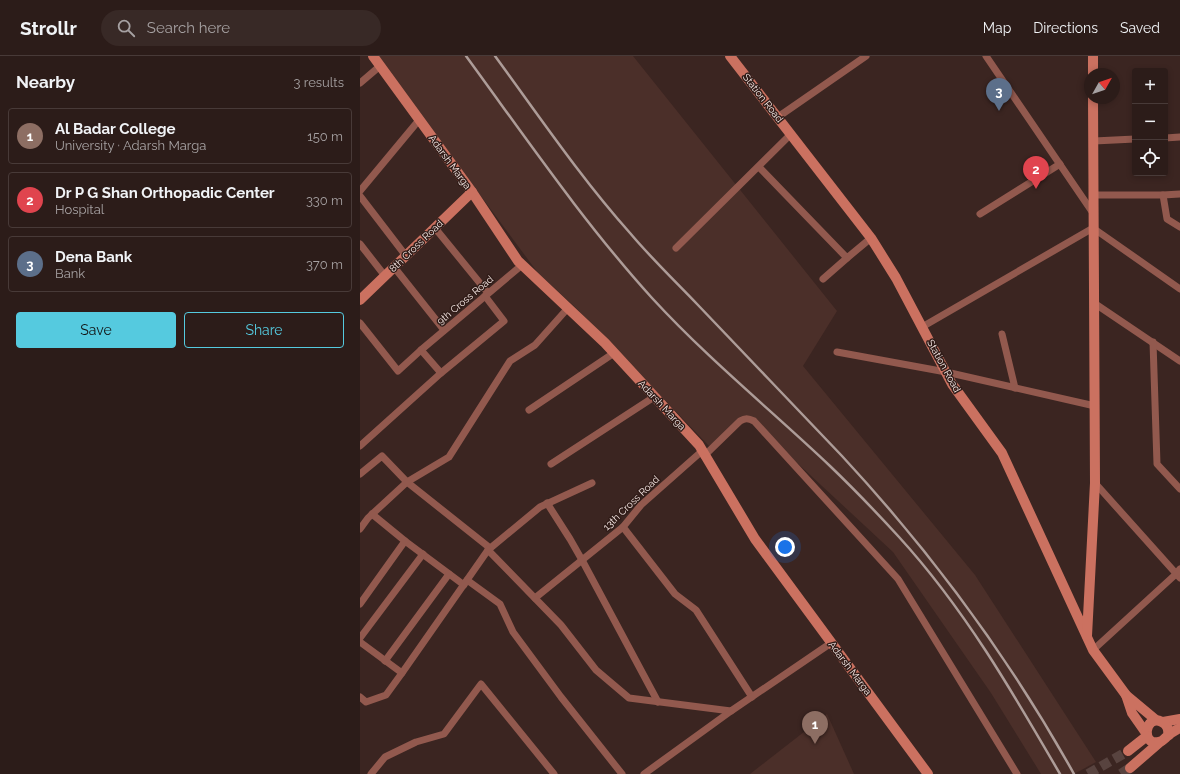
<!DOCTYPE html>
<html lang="en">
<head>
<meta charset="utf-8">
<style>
	:root { --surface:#2c1c19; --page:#382926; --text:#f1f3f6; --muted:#a6a1a2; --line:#483a38; --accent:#55cadf }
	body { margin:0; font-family:Raleway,sans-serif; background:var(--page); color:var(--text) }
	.controls { position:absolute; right:12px; top:12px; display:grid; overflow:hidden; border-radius:4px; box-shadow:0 2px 6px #0003 }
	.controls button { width:36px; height:36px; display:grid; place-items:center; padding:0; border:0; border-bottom:1px solid var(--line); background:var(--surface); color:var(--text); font:20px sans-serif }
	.compass { position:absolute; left:724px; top:12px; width:36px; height:36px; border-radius:50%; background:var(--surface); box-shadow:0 2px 6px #0003; rotate:50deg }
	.you { position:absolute; left:425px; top:491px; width:14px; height:14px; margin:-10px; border:3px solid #fff; border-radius:50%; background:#1a73e8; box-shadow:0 0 0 6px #1a73e833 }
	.badge { display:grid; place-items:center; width:26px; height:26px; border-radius:50%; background:var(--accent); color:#fff; font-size:13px; font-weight:700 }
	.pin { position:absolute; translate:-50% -33px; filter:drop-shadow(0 1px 2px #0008) }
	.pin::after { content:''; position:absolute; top:21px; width:14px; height:12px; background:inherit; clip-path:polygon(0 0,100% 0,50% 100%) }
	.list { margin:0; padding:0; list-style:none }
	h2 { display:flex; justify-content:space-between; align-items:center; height:52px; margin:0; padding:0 16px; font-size:17px }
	h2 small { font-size:13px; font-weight:400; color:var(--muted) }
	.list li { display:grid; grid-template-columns:26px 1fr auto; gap:12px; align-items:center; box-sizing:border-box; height:56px; margin:0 8px 8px; padding:0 8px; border:1px solid var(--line); border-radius:4px }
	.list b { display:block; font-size:15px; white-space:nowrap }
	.list p { margin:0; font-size:13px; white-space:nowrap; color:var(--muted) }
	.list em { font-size:13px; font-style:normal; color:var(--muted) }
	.actions { display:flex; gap:8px; padding:12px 16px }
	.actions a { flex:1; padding:9px 0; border:1px solid var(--accent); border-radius:4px; text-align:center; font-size:14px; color:var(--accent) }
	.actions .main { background:var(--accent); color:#111 }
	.icon { flex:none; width:22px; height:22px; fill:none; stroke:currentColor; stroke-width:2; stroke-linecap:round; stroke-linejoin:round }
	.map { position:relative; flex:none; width:820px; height:718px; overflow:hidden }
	header { display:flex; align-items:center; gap:24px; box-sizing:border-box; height:56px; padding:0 20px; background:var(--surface); border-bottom:1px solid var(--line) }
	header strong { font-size:19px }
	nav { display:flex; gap:22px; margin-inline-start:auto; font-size:14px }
	.search { width:280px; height:36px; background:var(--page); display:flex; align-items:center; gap:10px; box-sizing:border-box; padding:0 14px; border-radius:22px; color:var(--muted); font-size:15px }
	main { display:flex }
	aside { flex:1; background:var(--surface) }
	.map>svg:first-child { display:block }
	.built { fill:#4b2f29 }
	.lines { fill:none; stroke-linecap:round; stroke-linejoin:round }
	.secondary-tunnel { stroke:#58433f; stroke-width:10; stroke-dasharray:10 5; stroke-linecap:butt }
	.street { stroke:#92594e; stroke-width:7 }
	.secondary { stroke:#cb7160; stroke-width:10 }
	.rail { stroke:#ad9c98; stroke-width:2.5 }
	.labels { text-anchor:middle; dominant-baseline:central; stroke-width:3; stroke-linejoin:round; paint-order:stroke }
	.street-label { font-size:10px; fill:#f9eae7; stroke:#301c18 }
</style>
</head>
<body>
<header>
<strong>Strollr</strong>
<div class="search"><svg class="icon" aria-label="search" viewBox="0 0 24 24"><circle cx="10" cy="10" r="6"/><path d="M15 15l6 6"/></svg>Search here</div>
<nav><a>Map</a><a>Directions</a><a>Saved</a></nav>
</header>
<main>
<aside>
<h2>Nearby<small>3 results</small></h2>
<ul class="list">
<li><span class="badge" style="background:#8d6e63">1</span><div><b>Al Badar College</b><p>University · Adarsh Marga</p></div><em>150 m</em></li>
<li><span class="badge" style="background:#e0444e">2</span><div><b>Dr P G Shan Orthopadic Center</b><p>Hospital</p></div><em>330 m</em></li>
<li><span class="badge" style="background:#5c6f8a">3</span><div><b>Dena Bank</b><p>Bank</p></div><em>370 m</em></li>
</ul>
<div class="actions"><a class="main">Save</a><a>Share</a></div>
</aside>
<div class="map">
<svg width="820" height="718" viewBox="0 0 820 718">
	<rect width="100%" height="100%" fill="#3b2521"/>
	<g class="built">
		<path d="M 17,0 L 273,0 L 477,255 L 443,310 L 615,519 L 736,706 L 714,718 L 681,718 L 631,637 L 533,496 L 390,363 L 349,390 L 215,251 L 178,217 Z"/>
		<path d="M 467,658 L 494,718 L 390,718 Z"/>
	</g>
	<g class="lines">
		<g class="secondary-tunnel">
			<path d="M 728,718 L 768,695"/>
			<path d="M 761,718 L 770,712"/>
		</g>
		<g class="street">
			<path d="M 626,0 L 733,157"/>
			<path d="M 0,27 L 20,10"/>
			<path d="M 418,61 L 506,0"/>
			<path d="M 805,82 L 820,81"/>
			<path d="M 734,85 L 775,83"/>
			<path d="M 399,111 L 487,202 L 511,182"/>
			<path d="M 0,135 L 59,64"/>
			<path d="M 734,139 L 803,139 L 807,163 L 820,171"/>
			<path d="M 803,139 L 820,138"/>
			<path d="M 0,140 L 46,200"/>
			<path d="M 620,158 L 700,108"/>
			<path d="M 75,172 L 128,237"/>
			<path d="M 0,188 L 25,220"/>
			<path d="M 316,192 L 431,78"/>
			<path d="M 34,211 L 84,274"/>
			<path d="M 463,223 L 487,202"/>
			<path d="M 734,247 L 820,305"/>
			<path d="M 0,267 L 38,315 L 61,294 L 162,209"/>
			<path d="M 562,271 L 733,172 L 820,233"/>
			<path d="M 642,278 L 655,332"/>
			<path d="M 793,286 L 797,408 L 820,433"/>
			<path d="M 477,296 L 586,316 L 735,350"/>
			<path d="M 81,317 L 144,265 L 125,240"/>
			<path d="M 169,354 L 254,297"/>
			<path d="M 0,390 L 81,317 L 61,294"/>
			<path d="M 344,400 L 380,365 C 385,362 388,362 394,365 L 538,523 L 657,718"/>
			<path d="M 191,408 L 294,341"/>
			<path d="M 0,418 L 22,400 L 47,426 L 130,492"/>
			<path d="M 735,427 L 820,522"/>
			<path d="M 187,447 L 210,483 L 222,504 L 298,646"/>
			<path d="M 263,471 L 315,538 L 336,554 L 392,641"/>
			<path d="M 0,473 L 8,462 L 47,426 L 89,401 L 150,305 L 175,289 L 208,252"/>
			<path d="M 45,485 L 104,529"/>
			<path d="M 128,494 L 180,451 L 232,427"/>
			<path d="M 107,524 L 140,548 L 153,576 L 201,641 L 262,718"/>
			<path d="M 175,542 L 263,471 L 281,449 L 342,395"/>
			<path d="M 0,548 L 45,485 L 12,458"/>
			<path d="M 0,582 L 63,498"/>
			<path d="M 0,586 L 42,617"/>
			<path d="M 733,594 L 816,518 L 820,513"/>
			<path d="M 25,605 L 89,518"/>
			<path d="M 0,641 L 6,646 L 26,639 L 42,617 L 128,494 L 201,569 L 236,614 L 269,642 L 371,655 L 471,587"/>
			<path d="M 11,718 L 25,701 L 56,686 L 84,678 L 121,628 L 194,718"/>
			<path d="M 284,718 L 371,655"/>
		</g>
		<g class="secondary">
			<path d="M 13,0 L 112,136 L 158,205 L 245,287 L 339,389 L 395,483 L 568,718"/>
			<path d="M 370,0 L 511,182 L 536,222 L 592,328 L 642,397 L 733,594 L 766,639 L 796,664"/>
			<path d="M 733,0 L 733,18"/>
			<path d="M 0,244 L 112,136"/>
			<path d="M 727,580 L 735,427 L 733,42"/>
			<path d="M 766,639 L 772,657 L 786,677"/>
			<path d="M 803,666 L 820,663"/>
			<path d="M 808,679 C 809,674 807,668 802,666 C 785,657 780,690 799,686 C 804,685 805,681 809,679 C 812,676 816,674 820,672"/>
			<path d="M 768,695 L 787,680"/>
			<path d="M 770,712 L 800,686"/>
		</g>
		<g class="rail">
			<path d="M 106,0 C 166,82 224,167 292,242 C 348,303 411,354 470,410 C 494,433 517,457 539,481 C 604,552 652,635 700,718"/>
			<path d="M 135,0 C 179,60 221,122 270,177 C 291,202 315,225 337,248 C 385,299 434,349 482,400 C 571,496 650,603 714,718"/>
		</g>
	</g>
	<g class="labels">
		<g class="street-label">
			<text transform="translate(403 42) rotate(52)">Station Road</text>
			<text transform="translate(90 106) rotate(54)">Adarsh Marga</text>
			<text transform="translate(56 190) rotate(-44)">8th Cross Road</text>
			<text transform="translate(105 244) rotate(-40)">9th Cross Road</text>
			<text transform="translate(584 310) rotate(61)">Station Road</text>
			<text transform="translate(302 349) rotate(47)">Adarsh Marga</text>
			<text transform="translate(271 447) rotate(-44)">13th Cross Road</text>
			<text transform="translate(490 612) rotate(53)">Adarsh Marga</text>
		</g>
	</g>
</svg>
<div class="controls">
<button>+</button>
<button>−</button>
<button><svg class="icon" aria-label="locate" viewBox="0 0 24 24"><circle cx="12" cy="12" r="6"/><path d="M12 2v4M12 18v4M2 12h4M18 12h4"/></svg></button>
</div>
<svg class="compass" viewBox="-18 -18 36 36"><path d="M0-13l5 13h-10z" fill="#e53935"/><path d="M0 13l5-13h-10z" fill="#a6a1a2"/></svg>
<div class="you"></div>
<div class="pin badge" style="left:455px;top:688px;background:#8d6e63">1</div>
<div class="pin badge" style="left:676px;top:133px;background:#e0444e">2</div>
<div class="pin badge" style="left:639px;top:55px;background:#5c6f8a">3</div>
</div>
</main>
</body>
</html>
